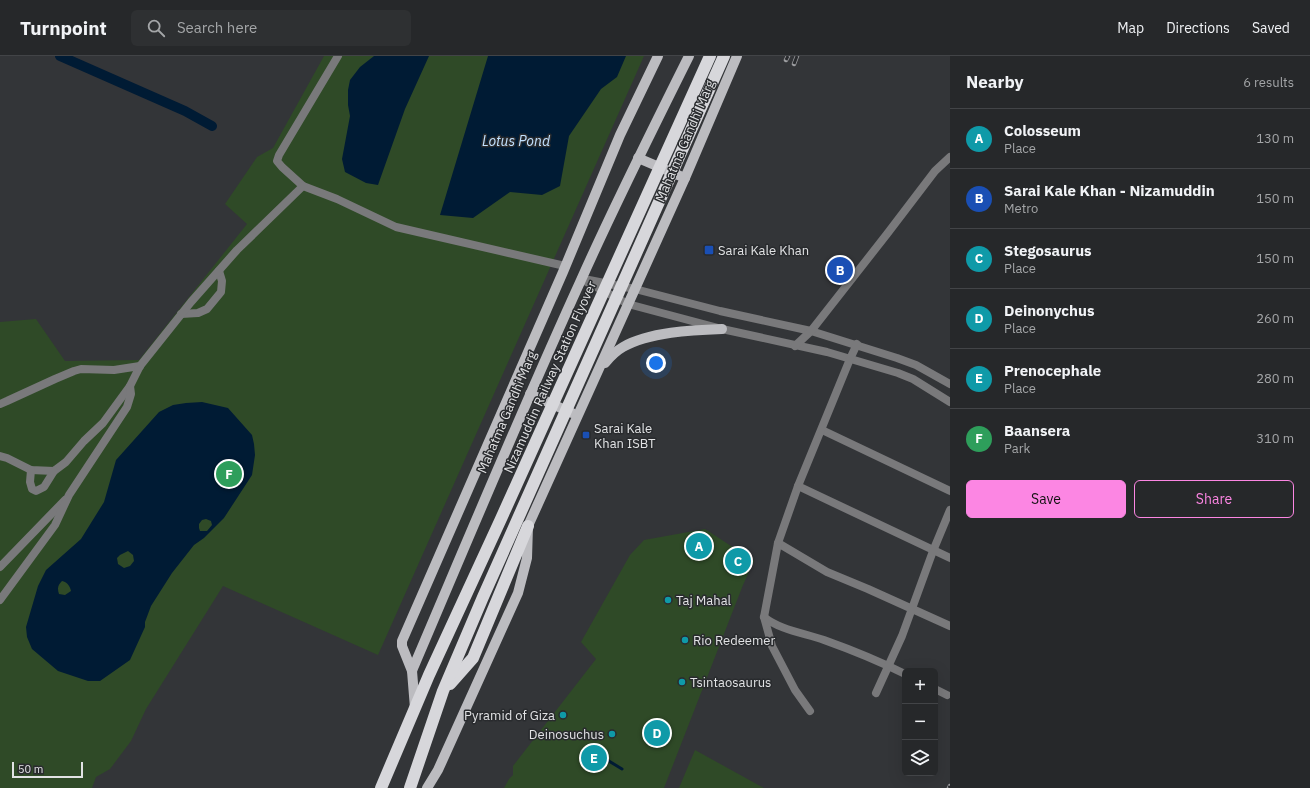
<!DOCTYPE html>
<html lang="en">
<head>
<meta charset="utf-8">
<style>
	:root { --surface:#26282a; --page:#2e3032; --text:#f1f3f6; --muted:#a4a6a8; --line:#424447; --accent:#fc86e3 }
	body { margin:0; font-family:"IBM Plex Sans",sans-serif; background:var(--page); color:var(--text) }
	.controls { position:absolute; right:12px; bottom:12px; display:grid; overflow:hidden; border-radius:6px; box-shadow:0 4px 16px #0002 }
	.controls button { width:36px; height:36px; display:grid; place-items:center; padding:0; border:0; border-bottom:1px solid var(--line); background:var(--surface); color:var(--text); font:20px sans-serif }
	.scale { position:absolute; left:12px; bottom:10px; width:71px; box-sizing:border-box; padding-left:4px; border:2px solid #e1e2e4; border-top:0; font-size:11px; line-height:14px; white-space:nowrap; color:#e1e2e4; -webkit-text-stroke:3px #292b2e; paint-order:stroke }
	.you { position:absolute; left:656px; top:307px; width:14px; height:14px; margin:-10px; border:3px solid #fff; border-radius:50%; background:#1a73e8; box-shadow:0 0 0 6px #1a73e833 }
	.badge { display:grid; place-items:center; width:26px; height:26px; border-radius:50%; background:var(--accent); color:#fff; font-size:13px; font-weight:700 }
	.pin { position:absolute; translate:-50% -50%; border:2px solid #fff; box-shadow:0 1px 4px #0006 }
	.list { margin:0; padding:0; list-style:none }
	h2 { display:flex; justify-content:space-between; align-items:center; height:52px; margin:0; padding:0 16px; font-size:17px }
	h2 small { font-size:13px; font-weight:400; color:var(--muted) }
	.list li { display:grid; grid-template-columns:26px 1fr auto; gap:12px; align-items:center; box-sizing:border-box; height:60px; padding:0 16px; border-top:1px solid var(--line) }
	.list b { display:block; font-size:15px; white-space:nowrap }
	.list p { margin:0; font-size:13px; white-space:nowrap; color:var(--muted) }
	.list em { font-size:13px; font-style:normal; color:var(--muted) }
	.actions { display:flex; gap:8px; padding:12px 16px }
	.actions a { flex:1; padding:9px 0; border:1px solid var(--accent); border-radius:6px; text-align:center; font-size:14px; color:var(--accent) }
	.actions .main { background:var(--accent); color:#111 }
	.icon { flex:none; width:22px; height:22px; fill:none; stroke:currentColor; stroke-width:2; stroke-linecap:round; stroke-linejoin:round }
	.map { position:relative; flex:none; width:950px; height:732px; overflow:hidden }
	header { display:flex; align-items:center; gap:24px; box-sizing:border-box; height:56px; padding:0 20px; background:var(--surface); border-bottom:1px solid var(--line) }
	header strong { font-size:19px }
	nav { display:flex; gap:22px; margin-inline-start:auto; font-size:14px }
	.search { width:280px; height:36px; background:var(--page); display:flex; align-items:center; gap:10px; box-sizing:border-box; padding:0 14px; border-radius:6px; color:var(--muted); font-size:15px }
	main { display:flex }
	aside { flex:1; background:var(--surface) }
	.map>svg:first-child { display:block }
	.green { fill:#2f4a27 }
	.water { fill:#001b34; fill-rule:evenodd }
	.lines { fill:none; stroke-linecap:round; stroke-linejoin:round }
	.stream { stroke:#001b34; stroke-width:3 }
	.canal { stroke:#001b34; stroke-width:10 }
	.street { stroke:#79797b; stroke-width:8 }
	.primary { stroke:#bcbcc0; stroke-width:10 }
	.highway { stroke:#d7d7db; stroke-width:12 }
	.rail-casing { stroke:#9c9da0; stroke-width:4.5 }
	.rail { stroke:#292b2e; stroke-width:3; stroke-dasharray:9; stroke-linecap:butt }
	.transit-dot { fill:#1a4fb4; stroke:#292b2e; stroke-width:1.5 }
	.culture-dot { fill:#0f9aa8; stroke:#292b2e; stroke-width:1.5 }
	.labels { text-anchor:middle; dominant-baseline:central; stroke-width:3; stroke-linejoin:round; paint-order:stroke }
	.street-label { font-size:13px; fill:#e1e2e4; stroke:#292b2e }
	.poi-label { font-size:13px; fill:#e1e2e4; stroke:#292b2e; text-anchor:start }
	.water-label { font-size:14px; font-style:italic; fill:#c1e1ff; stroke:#292b2e }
</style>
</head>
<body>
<header>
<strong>Turnpoint</strong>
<div class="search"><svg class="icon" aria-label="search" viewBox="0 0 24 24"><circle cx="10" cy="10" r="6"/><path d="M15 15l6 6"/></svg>Search here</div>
<nav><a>Map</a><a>Directions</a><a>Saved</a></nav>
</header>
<main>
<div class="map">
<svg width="950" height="732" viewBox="0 0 950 732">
	<rect width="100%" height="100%" fill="#333538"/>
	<g class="green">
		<path d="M 324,0 L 644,0 L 378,599 L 223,530 L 146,653 L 131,685 L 110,713 L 96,721 L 92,732 L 0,732 L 0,266 L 36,263 L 65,305 L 139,304 L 247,168 L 225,148 L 257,101 L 273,92 Z"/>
		<path d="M 705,473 L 754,505 L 743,529 L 664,732 L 504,732 L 509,723 L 513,719 L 513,710 L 596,603 L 581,586 L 630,499 L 644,484 Z"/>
		<path d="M 695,694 L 762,731 L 764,732 L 679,732 Z"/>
	</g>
	<g class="water">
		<path d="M 374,0 L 429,0 L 405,53 L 378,129 L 366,127 L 345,116 L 342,103 L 350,60 L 348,49 L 348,34 L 350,24 L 360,11 Z"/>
		<path d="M 488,0 L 626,0 L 617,21 L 601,33 L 569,80 L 560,130 L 542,139 L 510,136 L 473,162 L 440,159 Z"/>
		<path d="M 202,346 L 228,352 L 252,379 L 254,388 L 255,399 L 252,419 L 224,462 L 204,482 L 194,489 L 172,517 L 151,550 L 145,566 L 145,571 L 130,604 L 100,625 L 88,625 L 58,615 L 32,593 L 27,581 L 26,571 L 38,530 L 46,514 L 81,483 L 104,446 L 116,404 L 159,356 L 173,349 L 186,347 ZM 206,463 L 211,465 L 212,469 L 207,475 L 200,475 L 199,472 L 199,468 L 202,464 ZM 128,495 L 133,499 L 134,505 L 130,510 L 124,512 L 118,508 L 117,502 L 120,499 ZM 62,525 C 67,526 70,530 71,535 L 65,539 L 59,538 C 57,532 58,529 62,525 Z"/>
	</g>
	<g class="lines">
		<path class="stream" d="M 594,696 L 622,713"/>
		<path class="canal" d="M 60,0 L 185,55 L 212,70"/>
		<g class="street">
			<path d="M 303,130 L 282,111 L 277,105 L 279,99 L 338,0"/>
			<path d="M 581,223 L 628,248 L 722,273 L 827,296 L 898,317 L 913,323 L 950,346"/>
			<path d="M 589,224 L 635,233 L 720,255 L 811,275 L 897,302 L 916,309 L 950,328"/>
			<path d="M 181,258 L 198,257 L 207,253 L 221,236 L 222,225 L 219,215"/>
			<path d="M 795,290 L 811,275 L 887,178 L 935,115 L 950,101"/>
			<path d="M 0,348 L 7,345 L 55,323 L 74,315 L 81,313 L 114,314 L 140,310"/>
			<path d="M 822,374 L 950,435"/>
			<path d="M 0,400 L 7,402 L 31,414 L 54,415 L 66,406 L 84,385 L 103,367 L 130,330"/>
			<path d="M 31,414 L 30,426 L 32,433 L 36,435 L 44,431 L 54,415"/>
			<path d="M 798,430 L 950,502"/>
			<path d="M 778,487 L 827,516 L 868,533 L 950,570"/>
			<path d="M 0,511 L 65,444"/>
			<path d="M 0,544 L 55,469 L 69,439 L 127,351 L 131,338 L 130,330 L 140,310 L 191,246 L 237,194 L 303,130 L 337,143 L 396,171 L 565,210"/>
			<path d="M 764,561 C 780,574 804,577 824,584 C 852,594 879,605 905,618"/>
			<path d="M 935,633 L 947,639"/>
			<path d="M 876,637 L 902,580 L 933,495 L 950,454"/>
			<path d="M 810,655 L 795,634 L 772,590 L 764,561 L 778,487 L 798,430 L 850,303 L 857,288"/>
		</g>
		<g class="primary">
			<path d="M 638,102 L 685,122"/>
			<path d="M 605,307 C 610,301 616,295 623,291 C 649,276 692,274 722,273"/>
			<path d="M 530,338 L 572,357"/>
			<path d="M 412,615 L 402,590 L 402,585 L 563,216 L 620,79 L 658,0"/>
			<path d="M 415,652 L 412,615 L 414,610 C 469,481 523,351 581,224 C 615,148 652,74 689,0"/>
			<path d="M 427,732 L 438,714 L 518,537 L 527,502 L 528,470 L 685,122 L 737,0"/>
		</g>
		<g class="highway">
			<path d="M 450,628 L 473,602 L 528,470"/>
			<path d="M 381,732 L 429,619 L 500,465 L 710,0"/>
			<path d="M 410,732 L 443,635 L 483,541 L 724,0"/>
		</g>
		<g class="rail-casing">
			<g id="rail">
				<path d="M 786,4 L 788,0"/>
				<path d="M 794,8 L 797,0"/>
				<path d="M 949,732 L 950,730"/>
			</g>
		</g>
		<use href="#rail" class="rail"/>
	</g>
	<g class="transit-dot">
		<rect x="704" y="189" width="10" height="10" rx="2"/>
		<rect x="582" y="375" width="8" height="8" rx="2"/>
	</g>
	<g class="culture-dot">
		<circle cx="668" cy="544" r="4"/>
		<circle cx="685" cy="584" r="4"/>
		<circle cx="682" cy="626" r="4"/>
		<circle cx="563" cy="659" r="4"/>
		<circle cx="612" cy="678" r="4"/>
	</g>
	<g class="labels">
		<g class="street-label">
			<text transform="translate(685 85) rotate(-67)">Mahatma Gandhi Marg</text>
			<text transform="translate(550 321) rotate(-66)">Nizamuddin Railway Station Flyover</text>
			<text transform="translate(507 356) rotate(-67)">Mahatma Gandhi Marg</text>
		</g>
		<g class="poi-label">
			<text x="718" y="194">Sarai Kale Khan</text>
			<text x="594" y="372">Sarai Kale<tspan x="594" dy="15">Khan ISBT</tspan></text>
			<text x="676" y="544">Taj Mahal</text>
			<text x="693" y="584">Rio Redeemer</text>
			<text x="690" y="626">Tsintaosaurus</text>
			<text x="555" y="659" text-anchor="end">Pyramid of Giza</text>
			<text x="604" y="678" text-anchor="end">Deinosuchus</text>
		</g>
		<g class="water-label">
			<text x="516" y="85">Lotus Pond</text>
		</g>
	</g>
</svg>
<div class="controls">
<button>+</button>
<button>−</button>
<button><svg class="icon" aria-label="layers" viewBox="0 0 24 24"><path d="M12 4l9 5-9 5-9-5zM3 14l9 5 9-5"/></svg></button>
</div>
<div class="scale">50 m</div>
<div class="you"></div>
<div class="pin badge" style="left:699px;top:490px;background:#0f9aa8">A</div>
<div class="pin badge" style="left:840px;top:214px;background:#1a4fb4">B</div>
<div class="pin badge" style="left:738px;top:505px;background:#0f9aa8">C</div>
<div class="pin badge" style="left:657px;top:677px;background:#0f9aa8">D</div>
<div class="pin badge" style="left:594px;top:702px;background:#0f9aa8">E</div>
<div class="pin badge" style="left:229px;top:418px;background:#2e9e5b">F</div>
</div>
<aside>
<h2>Nearby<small>6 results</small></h2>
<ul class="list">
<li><span class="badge" style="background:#0f9aa8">A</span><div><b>Colosseum</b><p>Place</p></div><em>130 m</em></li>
<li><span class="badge" style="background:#1a4fb4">B</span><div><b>Sarai Kale Khan - Nizamuddin</b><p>Metro</p></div><em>150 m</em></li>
<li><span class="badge" style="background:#0f9aa8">C</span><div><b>Stegosaurus</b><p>Place</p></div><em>150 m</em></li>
<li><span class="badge" style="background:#0f9aa8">D</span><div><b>Deinonychus</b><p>Place</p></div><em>260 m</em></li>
<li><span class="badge" style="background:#0f9aa8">E</span><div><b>Prenocephale</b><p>Place</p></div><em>280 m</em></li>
<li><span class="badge" style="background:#2e9e5b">F</span><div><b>Baansera</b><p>Park</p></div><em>310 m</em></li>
</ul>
<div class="actions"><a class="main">Save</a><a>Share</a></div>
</aside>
</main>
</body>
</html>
